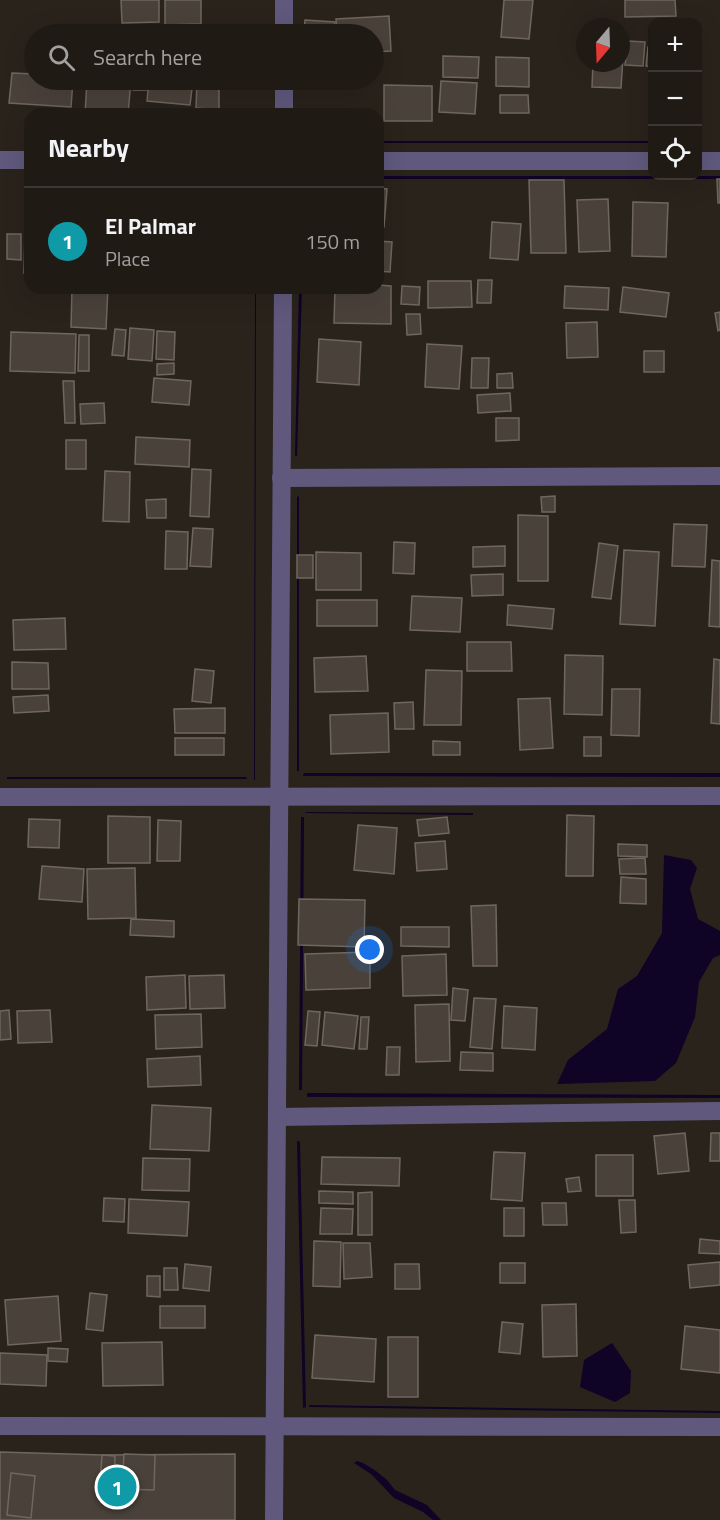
<!DOCTYPE html>
<html lang="en">
<head>
<meta charset="utf-8">
<style>
	:root { --surface:#201a15; --page:#28231e; --text:#f1f3f6; --muted:#a2a1a0; --line:#3d3834; --accent:#8c9099 }
	body { margin:0; font-family:"Titillium Web",sans-serif; background:var(--page); color:var(--text) }
	.controls { position:absolute; right:18px; top:18px; display:grid; overflow:hidden; border-radius:12px; box-shadow:0 6px 24px #0002 }
	.controls button { width:54px; height:54px; display:grid; place-items:center; padding:0; border:0; border-bottom:2px solid var(--line); background:var(--surface); color:var(--text); font:30px sans-serif }
	.compass { position:absolute; left:576px; top:18px; width:54px; height:54px; border-radius:50%; background:var(--surface); box-shadow:0 6px 24px #0002; rotate:199deg }
	.you { position:absolute; left:370px; top:950px; width:21px; height:21px; margin:-15px; border:4px solid #fff; border-radius:50%; background:#1a73e8; box-shadow:0 0 0 9px #1a73e833 }
	.badge { display:grid; place-items:center; width:39px; height:39px; border-radius:50%; background:var(--accent); color:#fff; font-size:20px; font-weight:700 }
	.pin { position:absolute; translate:-50% -50%; border:3px solid #fff; box-shadow:0 2px 6px #0006 }
	.list { margin:0; padding:0; list-style:none }
	h2 { display:flex; justify-content:space-between; align-items:center; height:78px; margin:0; padding:0 24px; font-size:26px }
	h2 small { font-size:20px; font-weight:400; color:var(--muted) }
	.list li { display:grid; grid-template-columns:39px 1fr auto; gap:18px; align-items:center; box-sizing:border-box; height:108px; padding:0 24px; border-top:2px solid var(--line) }
	.list b { display:block; font-size:22px; white-space:nowrap }
	.list p { margin:0; font-size:20px; white-space:nowrap; color:var(--muted) }
	.list em { font-size:20px; font-style:normal; color:var(--muted) }
	.icon { flex:none; width:33px; height:33px; fill:none; stroke:currentColor; stroke-width:2; stroke-linecap:round; stroke-linejoin:round }
	.map { position:relative; flex:none; width:720px; height:1520px; overflow:hidden }
	.search { position:absolute; background:var(--surface); box-shadow:0 6px 24px #0002; left:24px; top:24px; width:360px; height:66px; display:flex; align-items:center; gap:15px; box-sizing:border-box; padding:0 21px; border-radius:33px; color:var(--muted); font-size:22px }
	.panel { position:absolute; background:var(--surface); box-shadow:0 6px 24px #0002; left:24px; top:108px; width:360px; height:186px; border-radius:18px }
	.map>svg:first-child { display:block }
	.water { fill:#0f0326 }
	.building { fill:#4a423a; stroke:#6f675f; stroke-width:1.5 }
	.lines { fill:none; stroke-linecap:round; stroke-linejoin:round }
	.street { stroke:#60597d; stroke-width:18 }
</style>
</head>
<body>
<div class="map">
<svg width="720" height="1520" viewBox="0 0 720 1520">
	<rect width="100%" height="100%" fill="#2a231c"/>
	<g class="water">
		<rect x="378" y="141" width="274" height="2"/>
		<rect x="378" y="176" width="342" height="3"/>
		<path d="M 255,288 L 256,288 L 255,780 L 254,780 Z"/>
		<path d="M 299,288 L 302,288 L 297,456 L 295,456 Z"/>
		<path d="M 299,496 L 299,771 L 297,771 L 297,497 Z"/>
		<path d="M 304,773 L 720,773 L 720,777 L 303,776 Z"/>
		<path d="M 7,777 L 246,777 L 247,779 L 7,779 Z"/>
		<path d="M 306,812 L 473,813 L 473,815 L 305,813 Z"/>
		<path d="M 301,817 L 304,817 L 302,1090 L 299,1090 Z"/>
		<path d="M 664,855 L 691,860 L 697,868 L 690,889 L 698,919 L 720,931 L 720,955 L 713,958 L 699,982 L 695,1017 L 676,1063 L 655,1081 L 557,1084 L 568,1060 L 607,1029 L 618,989 L 637,976 L 662,933 Z"/>
		<path d="M 307,1093 L 720,1095 L 720,1098 L 307,1097 Z"/>
		<path d="M 297,1141 L 300,1142 L 306,1407 L 303,1408 Z"/>
		<path d="M 612,1343 L 631,1371 L 630,1393 L 615,1402 L 580,1387 L 584,1360 Z"/>
		<path d="M 309,1405 L 720,1411 L 720,1413 L 309,1407 Z"/>
		<path d="M 357,1461 L 363,1463 L 376,1471 L 387,1480 L 395,1490 L 427,1505 L 441,1520 L 433,1520 L 423,1512 L 394,1498 L 371,1474 L 354,1463 Z"/>
	</g>
	<g class="building">
		<path d="M 121,0 L 159,0 L 159,22 L 122,23 Z"/>
		<path d="M 165,0 L 201,0 L 201,24 L 165,25 Z"/>
		<path d="M 504,0 L 533,0 L 529,39 L 501,37 Z"/>
		<path d="M 625,0 L 675,0 L 676,16 L 625,17 Z"/>
		<path d="M 389,16 L 391,51 L 374,52 L 374,34 L 337,34 L 336,19 Z"/>
		<path d="M 305,20 L 335,22 L 334,34 L 304,34 Z"/>
		<path d="M 621,41 L 624,42 L 621,88 L 592,87 L 593,63 L 621,63 Z"/>
		<path d="M 628,41 L 645,42 L 643,66 L 625,65 Z"/>
		<path d="M 648,47 L 652,47 L 652,67 L 646,66 Z"/>
		<path d="M 443,56 L 479,57 L 478,78 L 443,77 Z"/>
		<path d="M 496,57 L 529,58 L 529,87 L 496,86 Z"/>
		<path d="M 12,73 L 34,74 L 34,80 L 73,80 L 71,107 L 9,103 Z"/>
		<path d="M 87,80 L 131,80 L 128,114 L 85,114 Z"/>
		<rect x="133" y="80" width="14" height="10"/>
		<path d="M 149,80 L 193,80 L 190,105 L 147,101 Z"/>
		<path d="M 197,80 L 219,80 L 219,110 L 196,108 Z"/>
		<path d="M 304,80 L 333,80 L 331,89 L 304,86 Z"/>
		<path d="M 441,81 L 477,83 L 475,114 L 439,112 Z"/>
		<path d="M 384,85 L 432,86 L 432,121 L 384,121 Z"/>
		<path d="M 500,95 L 528,95 L 529,113 L 500,113 Z"/>
		<path d="M 717,179 L 720,179 L 720,203 L 718,203 Z"/>
		<path d="M 529,180 L 564,180 L 566,253 L 531,253 Z"/>
		<path d="M 378,188 L 387,189 L 384,227 L 378,227 Z"/>
		<path d="M 608,199 L 610,251 L 579,252 L 577,200 Z"/>
		<path d="M 633,202 L 668,203 L 666,257 L 632,256 Z"/>
		<path d="M 492,222 L 521,224 L 518,260 L 490,258 Z"/>
		<path d="M 7,234 L 21,234 L 21,260 L 7,259 Z"/>
		<path d="M 25,234 L 30,234 L 30,273 L 24,273 Z"/>
		<path d="M 378,241 L 392,242 L 390,272 L 378,271 Z"/>
		<path d="M 478,280 L 492,280 L 491,303 L 477,303 Z"/>
		<path d="M 428,281 L 471,281 L 472,307 L 428,308 Z"/>
		<path d="M 378,285 L 391,286 L 391,324 L 334,323 L 335,288 L 378,288 Z"/>
		<path d="M 402,286 L 420,287 L 419,305 L 401,304 Z"/>
		<path d="M 565,286 L 609,288 L 608,310 L 564,308 Z"/>
		<path d="M 623,287 L 669,293 L 666,317 L 620,312 Z"/>
		<path d="M 72,288 L 108,288 L 106,329 L 71,327 Z"/>
		<path d="M 720,312 L 720,330 L 718,331 L 715,313 Z"/>
		<path d="M 406,314 L 420,314 L 421,334 L 407,335 Z"/>
		<path d="M 597,322 L 598,357 L 567,358 L 566,323 Z"/>
		<path d="M 130,328 L 154,330 L 152,361 L 128,359 Z"/>
		<path d="M 115,329 L 126,330 L 124,356 L 112,355 Z"/>
		<path d="M 157,331 L 175,332 L 174,360 L 156,359 Z"/>
		<path d="M 11,332 L 76,334 L 75,373 L 10,371 Z"/>
		<path d="M 79,335 L 89,335 L 89,371 L 78,371 Z"/>
		<path d="M 319,339 L 361,342 L 359,385 L 317,382 Z"/>
		<path d="M 427,344 L 462,346 L 459,389 L 425,387 Z"/>
		<rect x="644" y="351" width="20" height="21"/>
		<path d="M 472,358 L 489,358 L 488,388 L 471,388 Z"/>
		<path d="M 174,363 L 174,374 L 157,375 L 157,364 Z"/>
		<path d="M 512,373 L 513,388 L 497,388 L 497,374 Z"/>
		<path d="M 154,378 L 191,381 L 189,405 L 152,402 Z"/>
		<path d="M 63,381 L 74,381 L 75,423 L 65,423 Z"/>
		<path d="M 510,393 L 511,411 L 478,413 L 477,395 Z"/>
		<path d="M 104,403 L 105,423 L 81,424 L 80,404 Z"/>
		<path d="M 496,418 L 519,418 L 519,440 L 496,441 Z"/>
		<path d="M 136,437 L 190,440 L 189,467 L 135,464 Z"/>
		<rect x="66" y="440" width="20" height="29"/>
		<path d="M 192,469 L 211,470 L 209,517 L 190,516 Z"/>
		<path d="M 105,471 L 130,472 L 129,522 L 103,521 Z"/>
		<path d="M 555,496 L 555,512 L 542,512 L 541,497 Z"/>
		<path d="M 166,499 L 166,518 L 147,518 L 146,500 Z"/>
		<path d="M 518,515 L 548,516 L 548,581 L 518,581 Z"/>
		<path d="M 674,524 L 707,525 L 705,567 L 672,566 Z"/>
		<path d="M 193,528 L 213,529 L 211,567 L 190,566 Z"/>
		<path d="M 166,531 L 188,532 L 187,569 L 165,569 Z"/>
		<path d="M 394,542 L 415,543 L 414,574 L 393,573 Z"/>
		<path d="M 599,543 L 618,546 L 611,599 L 592,597 Z"/>
		<path d="M 505,546 L 505,566 L 473,567 L 473,547 Z"/>
		<path d="M 624,550 L 659,552 L 655,626 L 620,624 Z"/>
		<path d="M 316,552 L 361,553 L 361,590 L 316,590 Z"/>
		<rect x="297" y="555" width="16" height="23"/>
		<path d="M 712,560 L 720,561 L 720,627 L 709,626 Z"/>
		<path d="M 503,574 L 503,595 L 472,596 L 471,575 Z"/>
		<path d="M 412,596 L 462,598 L 460,632 L 410,630 Z"/>
		<rect x="317" y="600" width="60" height="26"/>
		<path d="M 508,605 L 554,609 L 552,629 L 507,625 Z"/>
		<path d="M 65,618 L 66,649 L 14,650 L 13,620 Z"/>
		<path d="M 467,642 L 511,642 L 512,671 L 467,671 Z"/>
		<path d="M 565,655 L 603,656 L 602,715 L 564,714 Z"/>
		<path d="M 366,656 L 368,691 L 315,692 L 314,658 Z"/>
		<path d="M 714,659 L 720,660 L 720,724 L 711,723 Z"/>
		<path d="M 12,662 L 48,663 L 49,689 L 12,689 Z"/>
		<path d="M 195,669 L 214,671 L 211,703 L 192,701 Z"/>
		<path d="M 426,670 L 462,671 L 461,725 L 424,725 Z"/>
		<path d="M 612,689 L 640,689 L 639,736 L 611,735 Z"/>
		<path d="M 48,695 L 49,711 L 14,713 L 13,697 Z"/>
		<path d="M 550,698 L 553,748 L 520,750 L 518,699 Z"/>
		<path d="M 413,702 L 414,729 L 395,729 L 394,703 Z"/>
		<path d="M 225,708 L 225,733 L 175,733 L 174,709 Z"/>
		<path d="M 388,713 L 389,752 L 331,754 L 330,715 Z"/>
		<rect x="584" y="737" width="17" height="19"/>
		<rect x="175" y="738" width="49" height="17"/>
		<path d="M 433,741 L 460,742 L 460,755 L 433,755 Z"/>
		<path d="M 567,815 L 594,816 L 593,876 L 566,876 Z"/>
		<path d="M 108,816 L 150,817 L 150,863 L 108,863 Z"/>
		<path d="M 447,817 L 449,833 L 419,836 L 417,820 Z"/>
		<path d="M 29,819 L 60,820 L 59,848 L 28,847 Z"/>
		<path d="M 158,820 L 181,821 L 180,861 L 157,861 Z"/>
		<path d="M 358,825 L 397,828 L 394,874 L 354,870 Z"/>
		<path d="M 445,841 L 447,869 L 417,871 L 415,843 Z"/>
		<path d="M 618,844 L 647,845 L 647,857 L 618,856 Z"/>
		<path d="M 645,858 L 646,874 L 620,874 L 619,859 Z"/>
		<path d="M 42,866 L 84,869 L 82,902 L 39,899 Z"/>
		<path d="M 135,868 L 136,918 L 88,919 L 87,869 Z"/>
		<path d="M 621,877 L 646,879 L 646,904 L 620,903 Z"/>
		<path d="M 299,899 L 365,900 L 364,947 L 298,945 Z"/>
		<path d="M 496,905 L 497,966 L 473,966 L 471,906 Z"/>
		<path d="M 131,919 L 174,921 L 174,937 L 130,935 Z"/>
		<path d="M 401,927 L 449,927 L 449,947 L 401,946 Z"/>
		<path d="M 370,952 L 370,988 L 306,990 L 305,954 Z"/>
		<path d="M 446,954 L 447,995 L 403,996 L 402,956 Z"/>
		<path d="M 185,975 L 186,1008 L 147,1010 L 146,977 Z"/>
		<path d="M 224,975 L 225,1008 L 190,1009 L 189,976 Z"/>
		<path d="M 453,988 L 468,990 L 465,1021 L 451,1020 Z"/>
		<path d="M 474,998 L 496,999 L 492,1049 L 470,1047 Z"/>
		<path d="M 449,1004 L 450,1061 L 416,1062 L 415,1005 Z"/>
		<path d="M 504,1006 L 537,1008 L 535,1050 L 502,1048 Z"/>
		<path d="M 9,1010 L 11,1039 L 0,1040 L 0,1011 Z"/>
		<path d="M 50,1010 L 52,1042 L 18,1043 L 17,1011 Z"/>
		<path d="M 308,1011 L 320,1012 L 317,1046 L 305,1045 Z"/>
		<path d="M 325,1012 L 358,1016 L 354,1049 L 322,1045 Z"/>
		<path d="M 201,1014 L 202,1047 L 156,1049 L 155,1015 Z"/>
		<path d="M 361,1017 L 369,1017 L 367,1049 L 359,1049 Z"/>
		<path d="M 387,1047 L 400,1047 L 399,1075 L 386,1075 Z"/>
		<path d="M 461,1052 L 493,1053 L 493,1071 L 460,1070 Z"/>
		<path d="M 200,1056 L 201,1085 L 148,1087 L 147,1059 Z"/>
		<path d="M 152,1105 L 211,1108 L 209,1151 L 150,1149 Z"/>
		<path d="M 685,1133 L 689,1171 L 658,1174 L 654,1136 Z"/>
		<path d="M 711,1133 L 720,1133 L 720,1161 L 710,1161 Z"/>
		<path d="M 494,1152 L 525,1153 L 522,1201 L 491,1199 Z"/>
		<rect x="596" y="1155" width="37" height="41"/>
		<path d="M 322,1157 L 400,1158 L 399,1186 L 321,1184 Z"/>
		<path d="M 143,1158 L 190,1159 L 189,1191 L 142,1190 Z"/>
		<path d="M 579,1177 L 581,1191 L 568,1192 L 566,1179 Z"/>
		<path d="M 319,1191 L 353,1192 L 353,1204 L 319,1203 Z"/>
		<path d="M 372,1192 L 372,1235 L 358,1235 L 358,1193 Z"/>
		<path d="M 104,1198 L 125,1199 L 124,1222 L 103,1221 Z"/>
		<path d="M 129,1199 L 189,1202 L 187,1236 L 128,1233 Z"/>
		<path d="M 619,1200 L 635,1200 L 636,1232 L 621,1233 Z"/>
		<path d="M 542,1203 L 566,1203 L 567,1225 L 543,1225 Z"/>
		<path d="M 321,1208 L 353,1209 L 352,1234 L 320,1234 Z"/>
		<rect x="504" y="1208" width="20" height="28"/>
		<path d="M 700,1239 L 720,1241 L 720,1254 L 699,1253 Z"/>
		<path d="M 314,1241 L 341,1242 L 340,1287 L 313,1286 Z"/>
		<path d="M 343,1243 L 370,1243 L 372,1277 L 344,1279 Z"/>
		<path d="M 720,1262 L 720,1285 L 690,1288 L 688,1265 Z"/>
		<rect x="500" y="1263" width="25" height="20"/>
		<path d="M 185,1264 L 211,1267 L 209,1291 L 183,1288 Z"/>
		<path d="M 395,1264 L 419,1264 L 420,1289 L 395,1289 Z"/>
		<path d="M 164,1268 L 177,1268 L 178,1290 L 164,1290 Z"/>
		<path d="M 147,1276 L 160,1276 L 160,1297 L 147,1296 Z"/>
		<path d="M 90,1293 L 107,1295 L 103,1331 L 86,1329 Z"/>
		<path d="M 58,1296 L 61,1341 L 8,1345 L 5,1300 Z"/>
		<path d="M 576,1304 L 577,1356 L 543,1357 L 542,1305 Z"/>
		<rect x="160" y="1306" width="45" height="22"/>
		<path d="M 502,1322 L 523,1324 L 520,1354 L 499,1352 Z"/>
		<path d="M 685,1326 L 720,1330 L 720,1373 L 681,1369 Z"/>
		<path d="M 315,1335 L 376,1339 L 374,1382 L 312,1378 Z"/>
		<rect x="388" y="1337" width="30" height="60"/>
		<path d="M 162,1342 L 163,1385 L 103,1386 L 102,1343 Z"/>
		<path d="M 48,1348 L 68,1349 L 67,1362 L 48,1361 Z"/>
		<path d="M 0,1353 L 47,1355 L 46,1386 L 0,1384 Z"/>
		<path d="M 0,1452 L 102,1455 L 235,1454 L 235,1520 L 0,1520 Z"/>
		<path d="M 124,1454 L 155,1455 L 154,1490 L 122,1489 Z"/>
		<path d="M 102,1455 L 115,1456 L 114,1485 L 100,1484 Z"/>
		<path d="M 11,1473 L 35,1476 L 31,1518 L 7,1515 Z"/>
	</g>
	<g class="lines">
		<g class="street">
			<path d="M 284,0 L 284,34"/>
			<path d="M 284,80 L 284,114"/>
			<path d="M 0,160 L 30,160"/>
			<path d="M 378,161 L 652,161"/>
			<path d="M 698,161 L 720,161"/>
			<path d="M 281,478 L 720,476"/>
			<path d="M 0,797 L 720,796"/>
			<path d="M 277,1117 L 720,1111"/>
			<path d="M 0,1426 L 720,1427"/>
			<path d="M 274,1520 L 283,288"/>
		</g>
	</g>
</svg>
<div class="controls">
<button>+</button>
<button>−</button>
<button><svg class="icon" aria-label="locate" viewBox="0 0 24 24"><circle cx="12" cy="12" r="6"/><path d="M12 2v4M12 18v4M2 12h4M18 12h4"/></svg></button>
</div>
<svg class="compass" viewBox="-18 -18 36 36"><path d="M0-13l5 13h-10z" fill="#e53935"/><path d="M0 13l5-13h-10z" fill="#a2a1a0"/></svg>
<div class="you"></div>
<div class="pin badge" style="left:117px;top:1487px;background:#0f9aa8">1</div>
<div class="search"><svg class="icon" aria-label="search" viewBox="0 0 24 24"><circle cx="10" cy="10" r="6"/><path d="M15 15l6 6"/></svg>Search here</div>
<section class="panel">
<h2>Nearby<small></small></h2>
<ul class="list">
<li><span class="badge" style="background:#0f9aa8">1</span><div><b>El Palmar</b><p>Place</p></div><em>150 m</em></li>
</ul>
</section>
</div>
</body>
</html>
